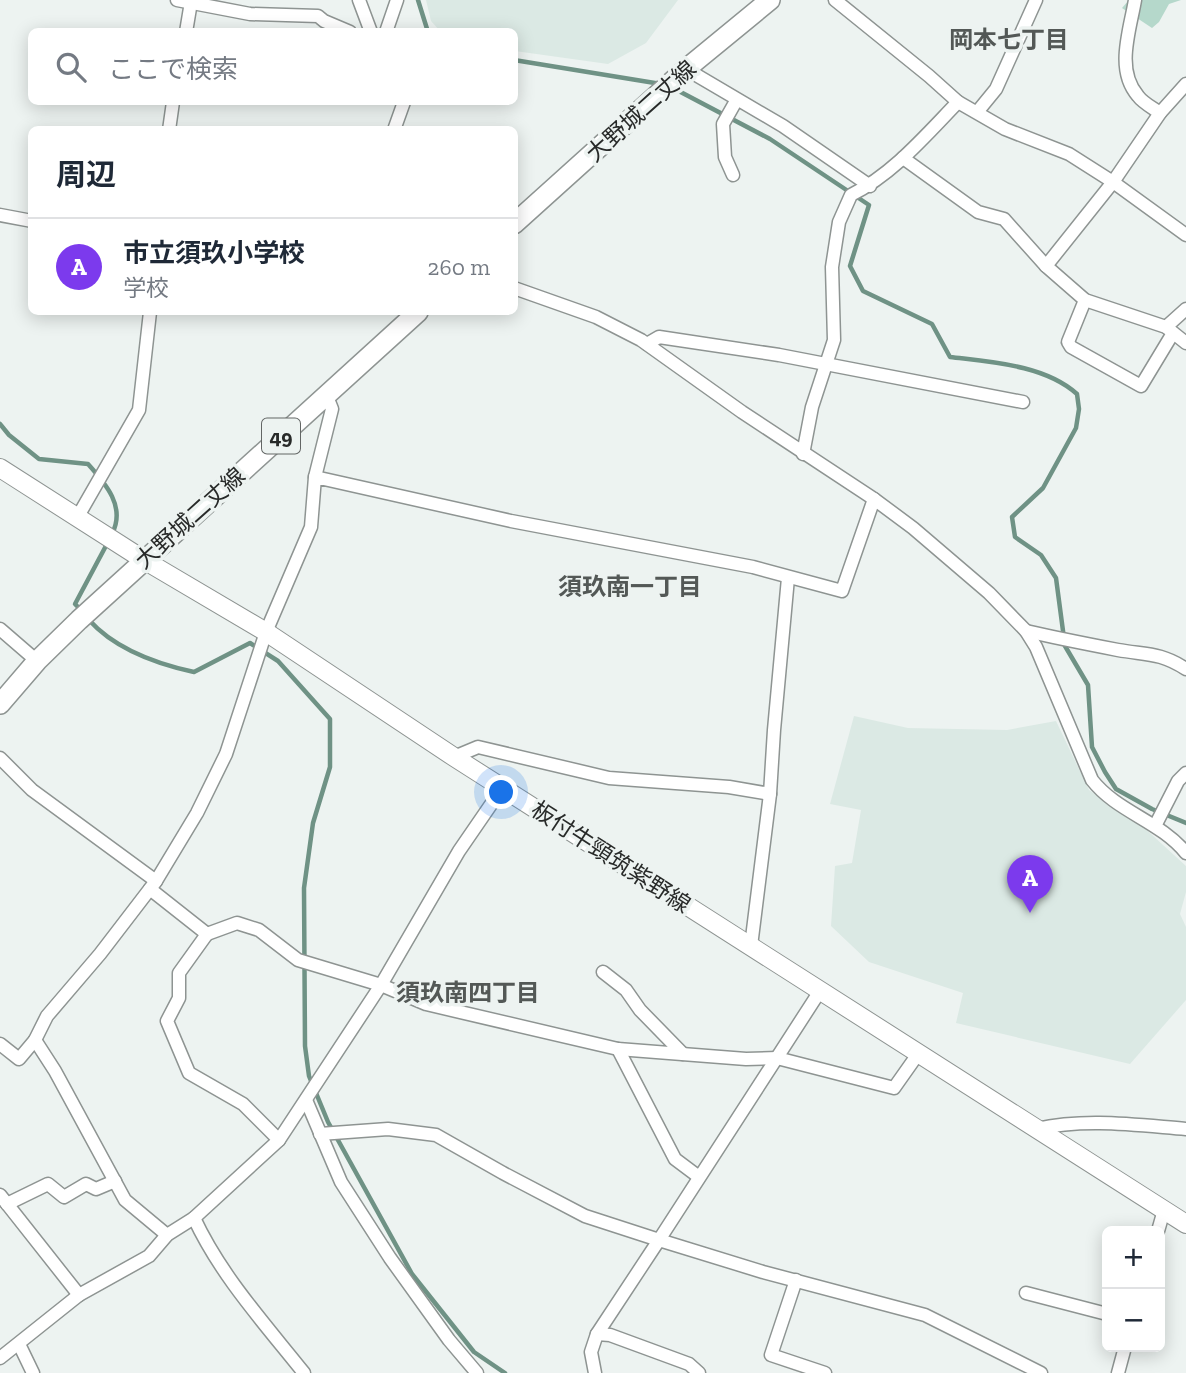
<!DOCTYPE html>
<html lang="ja">
<head>
<meta charset="utf-8">
<style>
	:root { --surface:#fff; --page:#f2f2f3; --text:#1f2937; --muted:#747a83; --line:#e0e1e3; --accent:#7c3aed }
	body { margin:0; font-family:"Zilla Slab","Noto Sans JP",serif; background:var(--page); color:var(--text) }
	.controls { position:absolute; right:21px; bottom:21px; display:grid; overflow:hidden; border-radius:10px; box-shadow:0 4px 18px #0003 }
	.controls button { width:63px; height:63px; display:grid; place-items:center; padding:0; border:0; border-bottom:2px solid var(--line); background:var(--surface); color:var(--text); font:35px sans-serif }
	.you { position:absolute; left:502px; top:793px; width:24px; height:24px; margin:-18px; border:5px solid #fff; border-radius:50%; background:#1a73e8; box-shadow:0 0 0 10px #1a73e833 }
	.badge { display:grid; place-items:center; width:46px; height:46px; border-radius:50%; background:var(--accent); color:#fff; font-size:23px; font-weight:700 }
	.pin { position:absolute; translate:-50% -58px; filter:drop-shadow(0 2px 4px #0008) }
	.pin::after { content:''; position:absolute; top:37px; width:24px; height:21px; background:inherit; clip-path:polygon(0 0,100% 0,50% 100%) }
	.list { margin:0; padding:0; list-style:none }
	h2 { display:flex; justify-content:space-between; align-items:center; height:91px; margin:0; padding:0 28px; font-size:30px }
	h2 small { font-size:23px; font-weight:400; color:var(--muted) }
	.list li { display:grid; grid-template-columns:46px 1fr auto; gap:21px; align-items:center; box-sizing:border-box; height:98px; padding:0 28px; border-top:2px solid var(--line) }
	.list b { display:block; font-size:26px; white-space:nowrap }
	.list p { margin:0; font-size:23px; white-space:nowrap; color:var(--muted) }
	.list em { font-size:23px; font-style:normal; color:var(--muted) }
	.icon { flex:none; width:38px; height:38px; fill:none; stroke:currentColor; stroke-width:2; stroke-linecap:round; stroke-linejoin:round }
	.map { position:relative; flex:none; width:1186px; height:1373px; overflow:hidden }
	.search { position:absolute; background:var(--surface); box-shadow:0 4px 18px #0003; left:28px; top:28px; width:490px; height:77px; display:flex; align-items:center; gap:18px; box-sizing:border-box; padding:0 24px; border-radius:10px; color:var(--muted); font-size:26px }
	.panel { position:absolute; background:var(--surface); box-shadow:0 4px 18px #0003; left:28px; top:126px; width:490px; height:189px; border-radius:10px }
	.map>svg:first-child { display:block }
	.built { fill:#dbe9e4 }
	.green { fill:#b5d8cb }
	.lines { fill:none; stroke-linecap:round; stroke-linejoin:round }
	.stream { stroke:#6f9285; stroke-width:4.5 }
	.minor-casing { stroke:#8e9492; stroke-width:15 }
	.secondary-casing { stroke:#8e9492; stroke-width:20 }
	.primary-casing { stroke:#8e9492; stroke-width:22 }
	.minor { stroke:#fff; stroke-width:12 }
	.secondary { stroke:#fff; stroke-width:18 }
	.primary { stroke:#fff; stroke-width:19 }
	.labels { text-anchor:middle; dominant-baseline:central; stroke-width:7; stroke-linejoin:round; paint-order:stroke }
	.shield { fill:#edf3f1; stroke:#636665; stroke-width:2 }
	.shield-label { font-size:21px; font-weight:bold; fill:#282a29 }
	.street-label { font-size:23px; fill:#282a29; stroke:#edf3f1 }
	.neighbourhood-label { font-size:24px; font-weight:bold; fill:#535856; stroke:#edf3f1 }
</style>
</head>
<body>
<div class="map">
<svg width="1186" height="1373" viewBox="0 0 1186 1373">
	<rect width="100%" height="100%" fill="#edf3f1"/>
	<g class="built">
		<path d="M 426,0 L 678,0 L 646,43 L 608,64 L 515,51 L 514,32 L 440,31 L 431,21 Z"/>
		<path d="M 854,716 L 908,728 L 1007,730 L 1056,721 L 1089,790 L 1139,823 L 1186,866 L 1186,892 L 1180,914 L 1186,927 L 1186,1000 L 1130,1064 L 956,1023 L 963,993 L 869,962 L 831,926 L 835,866 L 852,863 L 861,810 L 830,804 Z"/>
	</g>
	<path class="green" d="M 1129,0 L 1181,0 L 1169,4 L 1159,22 L 1152,28 L 1122,8 Z"/>
	<g class="lines">
		<g class="stream">
			<path d="M 418,0 L 428,32"/>
			<path d="M 514,60 L 661,84"/>
			<path d="M 673,88 L 770,139 L 869,205 L 850,266 L 863,291 L 932,324 L 950,357 C 991,362 1045,365 1077,394 L 1079,409 L 1076,428 L 1043,488 L 1012,517 L 1015,537 L 1041,555 L 1056,578 L 1065,646 L 1088,685 L 1092,747 L 1105,772 L 1116,789 L 1152,809 L 1186,823"/>
			<path d="M 0,424 L 9,435 L 39,459 L 88,464 C 106,484 126,507 112,534"/>
			<path d="M 81,610 L 75,604 L 108,542"/>
			<path d="M 89,620 C 115,649 157,664 194,672 L 250,643 L 278,661 L 330,719 L 330,767 L 313,823 L 304,888 L 305,1046 L 309,1076 L 328,1122 L 412,1274 L 474,1352 L 505,1373"/>
		</g>
		<g class="minor-casing">
			<g id="minor">
				<path d="M 177,0 L 250,14 L 318,16 L 324,21 L 350,32"/>
				<path d="M 359,0 L 371,32"/>
				<path d="M 835,0 L 929,76 L 958,102"/>
				<path d="M 1135,0 C 1130,30 1115,70 1138,96 C 1143,103 1153,108 1160,113"/>
				<path d="M 186,32 L 191,2"/>
				<path d="M 386,32 L 397,0"/>
				<path d="M 686,69 L 783,126 L 870,186"/>
				<path d="M 978,111 L 996,89 L 1036,0"/>
				<path d="M 169,130 L 173,102"/>
				<path d="M 394,130 L 404,102"/>
				<path d="M 903,158 L 978,212 L 1004,219 L 1046,266 L 1085,300 L 1166,327 L 1186,343"/>
				<path d="M 733,175 L 725,157 L 723,124 L 736,101"/>
				<path d="M 0,215 L 32,221"/>
				<path d="M 1046,266 L 1113,182 L 1160,113 L 1186,84"/>
				<path d="M 514,288 L 596,317 L 641,340 L 742,412 L 874,499 L 913,528 L 989,593 L 1026,631 L 1036,647 L 1092,780 C 1117,812 1160,821 1186,853"/>
				<path d="M 1085,300 L 1068,342 L 1071,347 L 1141,386 L 1173,333"/>
				<path d="M 1166,327 L 1186,309"/>
				<path d="M 647,344 L 659,337 L 779,355 L 1023,402"/>
				<path d="M 803,454 L 812,407 L 834,340 L 832,267 L 839,222 L 851,195 C 893,174 925,136 958,102 L 1005,129 L 1069,154 L 1113,182 L 1186,235"/>
				<path d="M 315,477 L 332,409 L 326,394"/>
				<path d="M 77,518 L 139,410 L 150,312"/>
				<path d="M 0,629 L 37,661"/>
				<path d="M 1026,631 C 1056,638 1087,644 1118,650 C 1146,655 1160,652 1186,669"/>
				<path d="M 454,757 L 478,747 L 609,778 L 729,787 L 770,794 L 774,730 L 788,578"/>
				<path d="M 0,758 L 32,790 L 156,881"/>
				<path d="M 1155,826 L 1178,781 L 1186,773"/>
				<path d="M 150,889 L 207,934 L 179,973 L 179,998 L 167,1021 L 189,1073 L 243,1104 L 279,1140"/>
				<path d="M 207,934 L 237,923 L 259,930 L 298,960 L 381,985 L 426,1004 L 618,1049 L 746,1059 L 777,1058 L 894,1088 L 918,1054"/>
				<path d="M 751,946 L 770,794"/>
				<path d="M 603,972 L 626,990 L 640,1010 L 683,1054"/>
				<path d="M 35,1040 L 55,1071 L 125,1200 L 167,1235"/>
				<path d="M 0,1044 L 19,1059 L 35,1040 L 47,1016 L 100,954 L 156,881 L 197,813 L 226,754 L 266,632 L 311,527 L 315,477 L 511,521 L 753,567 L 842,591 L 874,499"/>
				<path d="M 618,1049 L 675,1159 L 699,1177"/>
				<path d="M 306,1100 L 341,1182 L 390,1258 L 449,1340 L 477,1373"/>
				<path d="M 1036,1129 C 1086,1118 1135,1125 1186,1129"/>
				<path d="M 320,1134 L 388,1129 L 436,1135 L 503,1173 L 585,1216 L 659,1240 L 820,991"/>
				<path d="M 0,1195 L 79,1295"/>
				<path d="M 7,1204 L 48,1184 L 64,1197 L 86,1184 L 96,1189 L 115,1181"/>
				<path d="M 194,1218 C 221,1276 265,1324 304,1373"/>
				<path d="M 1158,1231 L 1164,1210"/>
				<path d="M 796,1280 L 771,1355 L 825,1373"/>
				<path d="M 1026,1293 L 1107,1314"/>
				<path d="M 597,1334 L 610,1335 L 689,1364 L 699,1373"/>
				<path d="M 19,1344 L 33,1373"/>
				<path d="M 0,1358 L 79,1295 L 149,1256 L 167,1235 L 194,1218 L 279,1140 L 381,985 L 459,851 L 503,787"/>
				<path d="M 595,1373 L 591,1352 L 597,1334 L 659,1240 L 763,1272 L 925,1315 L 1041,1373"/>
				<path d="M 1118,1373 L 1125,1347"/>
			</g>
		</g>
		<g class="secondary-casing">
			<path id="secondary" d="M 0,468 L 144,560 L 266,632 L 454,757 L 1186,1224"/>
		</g>
		<g class="primary-casing">
			<g id="primary">
				<path d="M 514,224 L 686,69 L 770,0"/>
				<path d="M 0,704 L 37,661 L 79,620 L 418,312"/>
			</g>
		</g>
		<use href="#minor" class="minor"/>
		<use href="#secondary" class="secondary"/>
		<use href="#primary" class="primary"/>
	</g>
	<g class="labels">
		<rect class="shield" x="262" y="418.5" width="38" height="35" rx="5"/>
		<g class="shield-label">
			<text x="281" y="436">49</text>
		</g>
		<g class="street-label">
			<text transform="translate(641 111) rotate(-42)">大野城二丈線</text>
			<text transform="translate(190 518) rotate(-42)">大野城二丈線</text>
			<text transform="translate(611 857) rotate(33)">板付牛頸筑紫野線</text>
		</g>
		<g class="neighbourhood-label">
			<text x="1009" y="39">岡本七丁目</text>
			<text x="630" y="586">須玖南一丁目</text>
			<text x="468" y="992">須玖南四丁目</text>
		</g>
	</g>
</svg>
<div class="controls">
<button>+</button>
<button>−</button>
</div>
<div class="you"></div>
<div class="pin badge" style="left:1030px;top:913px">A</div>
<div class="search"><svg class="icon" aria-label="search" viewBox="0 0 24 24"><circle cx="10" cy="10" r="6"/><path d="M15 15l6 6"/></svg>ここで検索</div>
<section class="panel">
<h2>周辺<small></small></h2>
<ul class="list">
<li><span class="badge">A</span><div><b>市立須玖小学校</b><p>学校</p></div><em>260 m</em></li>
</ul>
</section>
</div>
</body>
</html>
